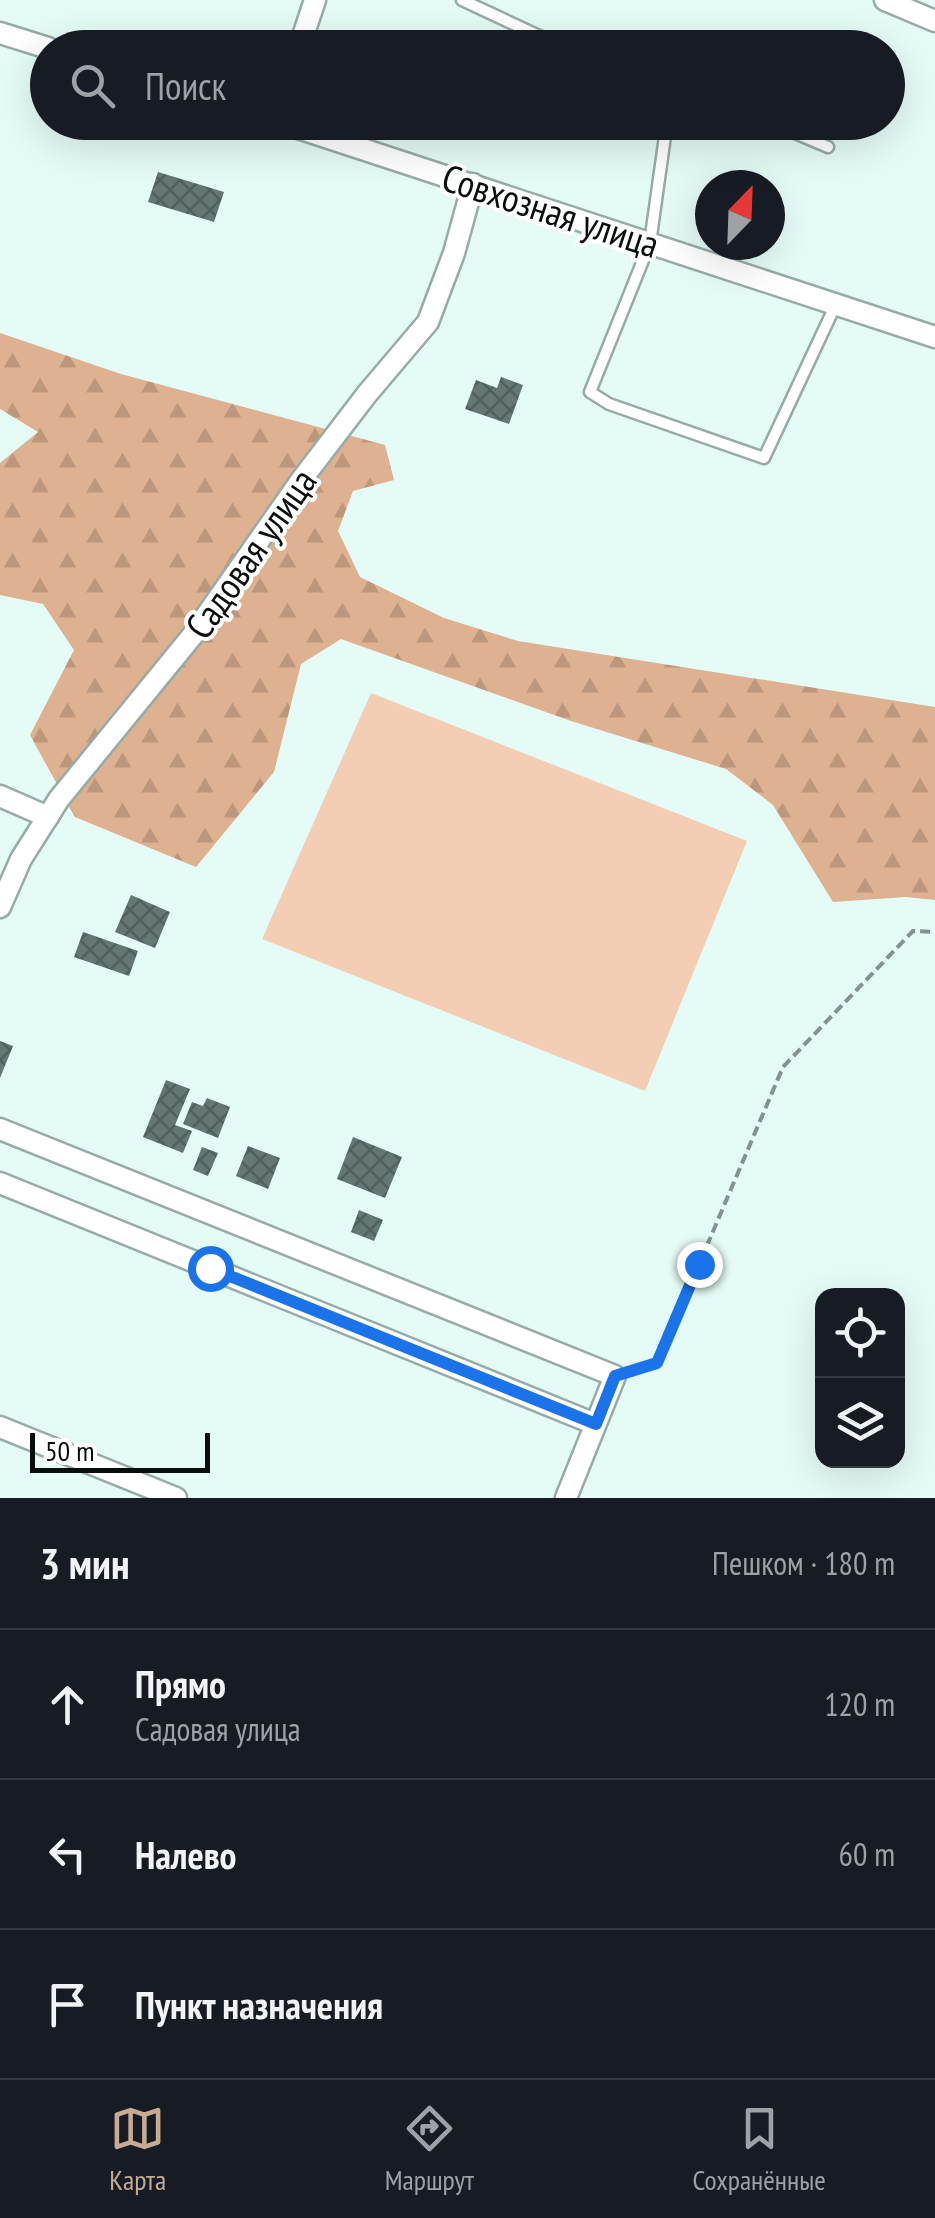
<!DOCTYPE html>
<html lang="ru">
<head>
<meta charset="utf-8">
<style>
	:root { --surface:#171b24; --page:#242831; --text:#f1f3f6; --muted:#9ea1a6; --line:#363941; --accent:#c7ab93 }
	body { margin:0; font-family:"PT Sans Narrow",sans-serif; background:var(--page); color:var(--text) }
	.controls { position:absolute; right:30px; bottom:30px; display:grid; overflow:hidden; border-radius:20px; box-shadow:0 10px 40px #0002 }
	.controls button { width:90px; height:90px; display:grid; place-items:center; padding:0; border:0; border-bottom:2px solid var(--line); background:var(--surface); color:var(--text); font:50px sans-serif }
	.compass { position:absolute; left:695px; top:170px; width:90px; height:90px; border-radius:50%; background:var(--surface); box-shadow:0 10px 40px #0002; rotate:23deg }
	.scale { position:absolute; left:30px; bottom:25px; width:180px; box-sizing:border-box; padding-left:10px; border:5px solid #070e0c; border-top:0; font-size:28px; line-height:35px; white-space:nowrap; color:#070e0c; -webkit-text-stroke:8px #fff; paint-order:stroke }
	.stop { position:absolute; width:30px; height:30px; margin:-22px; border:8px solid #1a73e8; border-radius:50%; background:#fff }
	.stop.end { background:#1a73e8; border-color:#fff; box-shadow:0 2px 10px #0008 }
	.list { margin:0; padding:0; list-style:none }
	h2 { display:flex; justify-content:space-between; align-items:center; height:130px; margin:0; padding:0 40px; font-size:42px }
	h2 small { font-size:32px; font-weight:400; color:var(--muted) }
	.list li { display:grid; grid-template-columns:65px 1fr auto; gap:30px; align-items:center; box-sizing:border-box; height:150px; padding:0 40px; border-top:2px solid var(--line) }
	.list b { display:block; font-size:38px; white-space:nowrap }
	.list p { margin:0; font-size:32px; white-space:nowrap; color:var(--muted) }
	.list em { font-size:32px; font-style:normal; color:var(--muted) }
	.icon { flex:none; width:55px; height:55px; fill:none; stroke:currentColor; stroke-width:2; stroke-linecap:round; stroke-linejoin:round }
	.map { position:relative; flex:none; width:935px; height:1498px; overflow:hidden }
	.search { position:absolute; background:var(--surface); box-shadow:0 10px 40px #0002; left:30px; right:30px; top:30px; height:110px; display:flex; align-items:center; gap:25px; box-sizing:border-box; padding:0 35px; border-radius:55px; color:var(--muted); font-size:38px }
	.sheet { height:580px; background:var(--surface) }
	nav { display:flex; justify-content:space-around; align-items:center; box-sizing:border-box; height:140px; border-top:2px solid var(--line); background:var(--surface); font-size:28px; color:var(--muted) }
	nav a { display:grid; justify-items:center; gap:5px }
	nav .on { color:var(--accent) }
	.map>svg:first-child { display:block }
	.forest { fill:url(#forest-firs) }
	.garden { fill:#f3ceb4 }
	.building { fill:url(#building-cross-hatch) }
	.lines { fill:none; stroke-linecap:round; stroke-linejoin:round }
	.service-casing { stroke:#97aca7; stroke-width:15 }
	.minor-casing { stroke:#97aca7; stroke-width:25 }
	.path { stroke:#849390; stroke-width:4; stroke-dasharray:10 5; stroke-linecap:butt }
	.service { stroke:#fff; stroke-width:10 }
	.minor { stroke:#fff; stroke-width:20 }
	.route { stroke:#1a73e8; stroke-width:12 }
	.labels { text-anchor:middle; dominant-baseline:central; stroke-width:8; stroke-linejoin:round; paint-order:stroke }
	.street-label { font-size:38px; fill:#070e0c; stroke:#fff }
</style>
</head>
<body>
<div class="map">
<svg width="935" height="1498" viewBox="0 0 935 1498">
	<defs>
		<pattern id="forest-firs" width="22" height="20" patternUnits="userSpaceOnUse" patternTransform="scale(2.5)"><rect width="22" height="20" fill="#deb191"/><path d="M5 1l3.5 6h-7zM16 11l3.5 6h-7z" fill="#bd977c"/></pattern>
		<pattern id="building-cross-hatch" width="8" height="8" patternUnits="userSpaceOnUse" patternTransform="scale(2.5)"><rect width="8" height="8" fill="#647773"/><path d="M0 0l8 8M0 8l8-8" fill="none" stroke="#50605d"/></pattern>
	</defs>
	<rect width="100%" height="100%" fill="#e5fbf6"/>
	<path class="forest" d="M 0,333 L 121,374 L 385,445 L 394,480 L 353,491 L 338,531 L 360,577 L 444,618 L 518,641 L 935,707 L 935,900 L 906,897 L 833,902 L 773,805 L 726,769 L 571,721 L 341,639 L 301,664 L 274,772 L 196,867 L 75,817 L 30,735 L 74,650 L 43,604 L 0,595 L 0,463 L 38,432 L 0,409 Z"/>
	<path class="garden" d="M 371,693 L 747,841 L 645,1091 L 262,939 Z"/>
	<g class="building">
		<path d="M 158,172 L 224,192 L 214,222 L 148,202 Z"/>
		<path d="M 501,377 L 523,385 L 509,424 L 465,409 L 476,380 L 497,388 Z"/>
		<path d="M 131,895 L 170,912 L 155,948 L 115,932 Z"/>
		<path d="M 83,932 L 138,951 L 129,976 L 74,957 Z"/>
		<path d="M 0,1041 L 13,1046 L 0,1078 Z"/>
		<path d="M 166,1080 L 190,1089 L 175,1125 L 192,1131 L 183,1153 L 143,1137 Z"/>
		<path d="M 207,1098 L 230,1107 L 218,1138 L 183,1124 L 192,1102 L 203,1106 Z"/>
		<path d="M 353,1137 L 402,1157 L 385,1198 L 337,1179 Z"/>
		<path d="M 248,1146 L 280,1158 L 268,1189 L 236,1176 Z"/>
		<path d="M 202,1147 L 218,1153 L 208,1176 L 193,1170 Z"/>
		<path d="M 359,1210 L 383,1220 L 374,1241 L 351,1232 Z"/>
	</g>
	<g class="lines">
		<g class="service-casing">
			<g id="service">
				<path d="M 462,0 L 565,48"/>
				<path d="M 667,122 L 650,243 L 590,392 L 609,404 L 764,458 L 836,304"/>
				<path d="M 769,122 L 828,147"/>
			</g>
		</g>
		<g class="minor-casing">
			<g id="minor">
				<path d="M 885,0 L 935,21"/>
				<path d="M 0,33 L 48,48"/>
				<path d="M 299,48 L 315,0"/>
				<path d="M 280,122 L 935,337"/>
				<path d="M 0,796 L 48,817"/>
				<path d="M 0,907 L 21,859 L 59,799 L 192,636 L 302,479 L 367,394 L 428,322 L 454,253 L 473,184"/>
				<path d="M 0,1129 L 615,1376 L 566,1498"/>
				<path d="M 0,1183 L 595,1424"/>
				<path d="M 0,1427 L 176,1498"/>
			</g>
		</g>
		<path class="path" d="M 635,1370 L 657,1363 L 783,1067 L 913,931 L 935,932"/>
		<use href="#service" class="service"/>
		<use href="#minor" class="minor"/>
	</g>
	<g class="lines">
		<path class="route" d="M 210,1268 L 596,1424 L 615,1376 L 657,1363 L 699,1264"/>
	</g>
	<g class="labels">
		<g class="street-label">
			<text transform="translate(551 210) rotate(18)">Совхозная улица</text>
			<text transform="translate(250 553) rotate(-55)">Садовая улица</text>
		</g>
	</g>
</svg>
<div class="controls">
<button><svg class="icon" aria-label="locate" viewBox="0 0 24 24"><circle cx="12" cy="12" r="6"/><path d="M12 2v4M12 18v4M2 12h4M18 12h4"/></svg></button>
<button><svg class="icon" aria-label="layers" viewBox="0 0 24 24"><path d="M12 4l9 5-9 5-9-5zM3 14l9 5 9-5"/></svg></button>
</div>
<svg class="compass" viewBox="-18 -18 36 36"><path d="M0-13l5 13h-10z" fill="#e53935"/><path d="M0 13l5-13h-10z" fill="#9ea1a6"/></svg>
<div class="scale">50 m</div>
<div class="stop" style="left:210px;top:1268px"></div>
<div class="stop end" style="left:699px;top:1264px"></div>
<div class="search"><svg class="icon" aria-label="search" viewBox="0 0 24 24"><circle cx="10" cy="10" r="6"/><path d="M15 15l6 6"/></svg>Поиск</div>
</div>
<section class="sheet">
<h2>3 мин<small>Пешком · 180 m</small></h2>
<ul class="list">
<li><svg class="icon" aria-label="ahead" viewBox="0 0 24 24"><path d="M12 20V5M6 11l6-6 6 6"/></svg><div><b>Прямо</b><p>Садовая улица</p></div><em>120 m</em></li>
<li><svg class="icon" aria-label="left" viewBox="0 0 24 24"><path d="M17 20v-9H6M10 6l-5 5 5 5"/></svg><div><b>Налево</b></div><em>60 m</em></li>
<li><svg class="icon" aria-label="arrive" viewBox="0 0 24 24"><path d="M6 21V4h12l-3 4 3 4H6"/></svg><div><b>Пункт назначения</b></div></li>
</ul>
</section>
<nav>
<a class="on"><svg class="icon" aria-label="map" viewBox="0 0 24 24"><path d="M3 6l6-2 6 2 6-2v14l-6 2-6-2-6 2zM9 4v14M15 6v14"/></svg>Карта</a>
<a><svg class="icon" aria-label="directions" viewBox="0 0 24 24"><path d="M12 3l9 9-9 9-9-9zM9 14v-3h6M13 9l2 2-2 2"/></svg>Маршрут</a>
<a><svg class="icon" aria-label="saved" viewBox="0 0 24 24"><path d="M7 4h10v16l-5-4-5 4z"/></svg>Сохранённые</a>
</nav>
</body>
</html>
